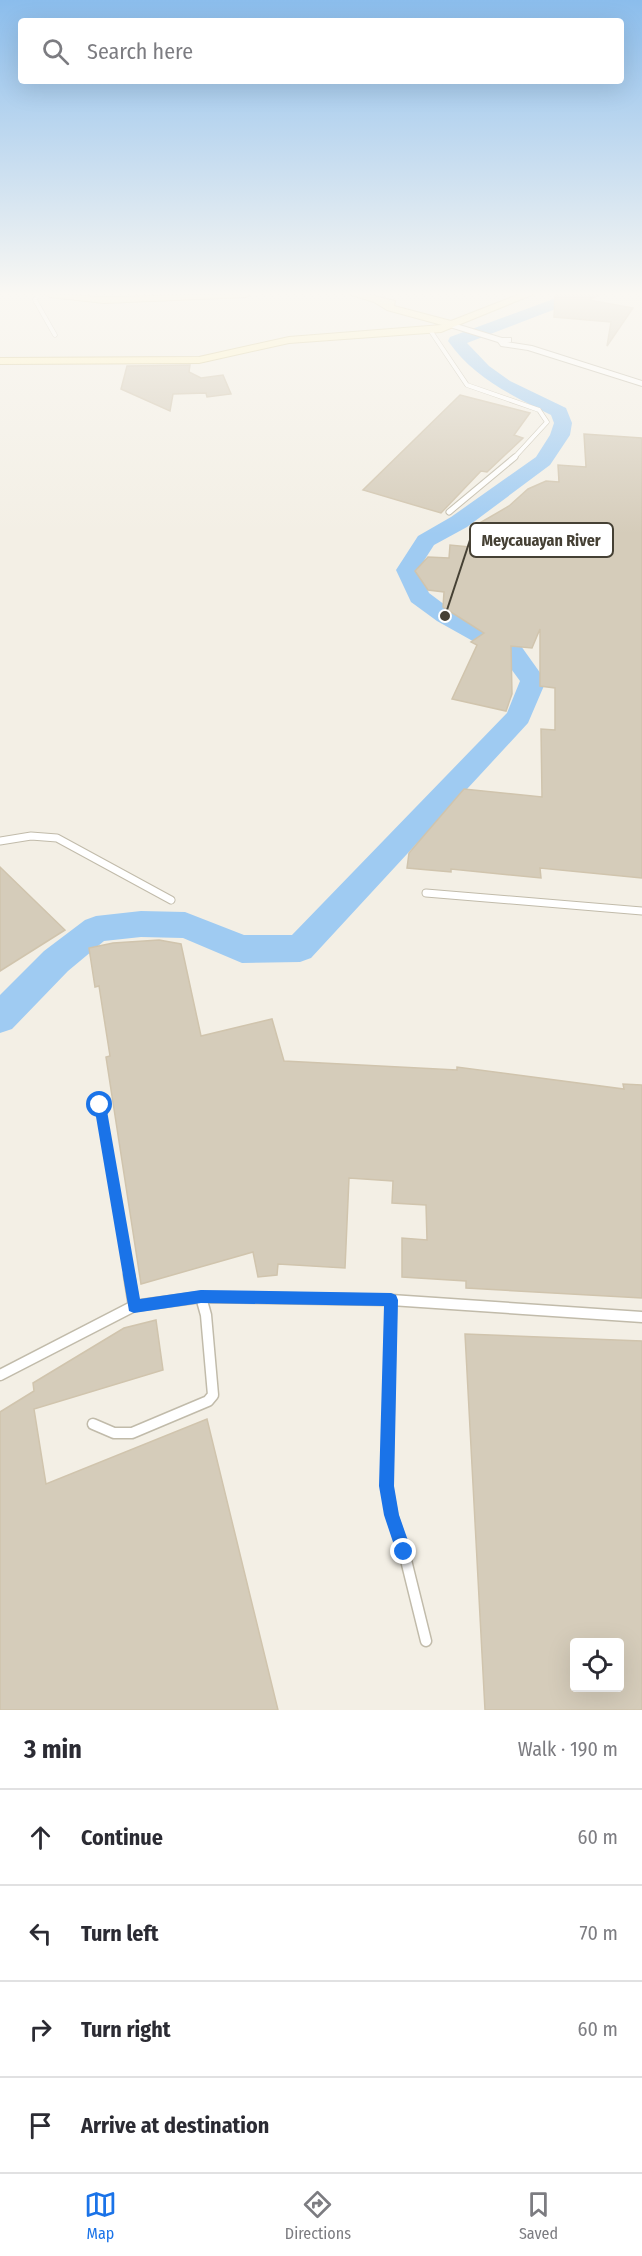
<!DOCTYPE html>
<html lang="en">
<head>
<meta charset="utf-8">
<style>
	:root { --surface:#fff; --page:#f7f7f7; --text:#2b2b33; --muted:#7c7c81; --line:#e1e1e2; --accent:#1a73e8 }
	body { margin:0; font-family:"Fira Sans Condensed",sans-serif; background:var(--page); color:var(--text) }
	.controls { position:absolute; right:18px; bottom:18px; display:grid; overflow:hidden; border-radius:6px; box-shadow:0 6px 24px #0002 }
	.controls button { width:54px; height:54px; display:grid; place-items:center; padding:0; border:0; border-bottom:2px solid var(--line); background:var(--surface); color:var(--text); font:30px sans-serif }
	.stop { position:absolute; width:18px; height:18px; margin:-14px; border:4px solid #1a73e8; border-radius:50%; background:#fff }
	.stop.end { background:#1a73e8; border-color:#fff; box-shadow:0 2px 6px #0008 }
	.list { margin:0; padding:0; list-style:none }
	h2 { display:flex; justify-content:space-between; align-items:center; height:78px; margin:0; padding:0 24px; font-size:26px }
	h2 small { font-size:20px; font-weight:400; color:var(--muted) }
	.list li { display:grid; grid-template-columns:39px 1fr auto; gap:18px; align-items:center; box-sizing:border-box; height:96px; padding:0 24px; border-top:2px solid var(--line) }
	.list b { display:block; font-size:22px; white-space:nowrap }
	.list em { font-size:20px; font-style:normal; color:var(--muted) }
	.icon { flex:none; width:33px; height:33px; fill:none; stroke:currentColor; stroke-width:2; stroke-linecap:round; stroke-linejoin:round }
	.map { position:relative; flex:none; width:642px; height:1710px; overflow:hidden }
	.search { position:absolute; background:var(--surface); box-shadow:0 6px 24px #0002; left:18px; right:18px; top:18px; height:66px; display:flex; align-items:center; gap:15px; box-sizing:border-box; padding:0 21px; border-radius:6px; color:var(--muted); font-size:22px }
	.sheet { height:462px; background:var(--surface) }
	nav { display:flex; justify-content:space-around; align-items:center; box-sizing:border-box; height:84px; border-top:2px solid var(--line); background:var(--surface); font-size:16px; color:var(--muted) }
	nav a { display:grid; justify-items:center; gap:3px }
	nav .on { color:var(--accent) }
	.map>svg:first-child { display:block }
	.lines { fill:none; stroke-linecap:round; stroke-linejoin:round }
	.river { fill:#9fcbf2; fill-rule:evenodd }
	.building { fill:#d5ccba; stroke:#d0c4ad; stroke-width:1.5; fill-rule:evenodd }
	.lane-far4-casing { stroke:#c1bbaa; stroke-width:5 }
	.lane-far3-casing { stroke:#c1bbaa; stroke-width:7 }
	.lane-far2-casing { stroke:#c1bbaa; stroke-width:9 }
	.lane-far1-casing { stroke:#c1bbaa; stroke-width:10 }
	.lane-casing { stroke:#c1bbaa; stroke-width:13 }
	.street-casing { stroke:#c1bbaa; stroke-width:2 }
	.secondary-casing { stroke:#d4c793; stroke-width:2 }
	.lane-far4 { stroke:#fff; stroke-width:4 }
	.lane-far3 { stroke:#fff; stroke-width:5 }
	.lane-far2 { stroke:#fff; stroke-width:7 }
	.lane-far1 { stroke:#fff; stroke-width:8 }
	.lane { stroke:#fff; stroke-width:10 }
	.street { fill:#fff; fill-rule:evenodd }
	.secondary { fill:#fff4c2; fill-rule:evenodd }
	.route { fill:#1a73e8 }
	.leader { fill:none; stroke:#454034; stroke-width:2 }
	.callout-dot { fill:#454034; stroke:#fff; stroke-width:2 }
	.callout { fill:#fff; stroke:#454034; stroke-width:2 }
	.callout-label { font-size:16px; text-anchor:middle; font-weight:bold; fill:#454034 }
</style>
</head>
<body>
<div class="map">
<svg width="642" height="1710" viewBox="0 0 642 1710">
	<rect width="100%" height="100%" fill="#f3efe5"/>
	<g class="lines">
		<path class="river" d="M 567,294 L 590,294 L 587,297 L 467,343 L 489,366 L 510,381 L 566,408 L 572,423 L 570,435 L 550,465 L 467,527 L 434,545 L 418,570 L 429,593 L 453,611 L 521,646 L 546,681 L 528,723 L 311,958 L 300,962 L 242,963 L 183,938 L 141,937 L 104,941 L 68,971 L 12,1029 L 0,1033 L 0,995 L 44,951 L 85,920 L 96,916 L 141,911 L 185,912 L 244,935 L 292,935 L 507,713 L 520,681 L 503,658 L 437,621 L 411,602 L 396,570 L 418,536 L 451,517 L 536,457 L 550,435 L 554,423 L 551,415 C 511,395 474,378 448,341 L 450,337 Z"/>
	</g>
	<g class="building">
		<path d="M 555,294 L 600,294 L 589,300 L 633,308 L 607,346 L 611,322 L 554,317 Z"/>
		<path d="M 190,365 L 189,372 L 201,378 L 223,375 L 231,394 L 207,397 L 206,393 L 173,394 L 170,411 L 121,389 L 127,366 Z"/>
		<path d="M 460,395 L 530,413 L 514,435 L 523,438 L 487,472 L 481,471 L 441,513 L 363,490 Z"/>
		<path d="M 584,434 L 642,438 L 642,878 L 540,868 L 541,878 L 451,869 L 451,872 L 407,868 L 409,853 L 464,789 L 542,797 L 541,729 L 555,730 L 555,688 L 540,686 L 540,629 L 532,648 L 511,646 L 512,694 L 506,711 L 452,699 L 477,645 L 471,642 L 484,633 L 443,607 L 444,592 L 428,590 L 415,571 L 428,557 L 449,558 L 450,545 L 470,547 L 471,528 L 509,506 L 528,489 L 546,481 L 559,482 L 558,465 L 586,467 Z"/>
		<path d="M 0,867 L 65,930 L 0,971 Z"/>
		<path d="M 159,940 L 181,944 L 201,1036 L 272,1019 L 284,1061 L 457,1070 L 457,1067 L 624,1089 L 623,1084 L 642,1085 L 642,1298 L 466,1288 L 466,1281 L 402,1277 L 402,1238 L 427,1240 L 426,1205 L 392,1203 L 393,1181 L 349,1178 L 345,1268 L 278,1264 L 277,1275 L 258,1277 L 253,1252 L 141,1284 L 106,1057 L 110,1056 L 99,986 L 95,987 L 89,948 L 113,943 Z"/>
		<path d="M 156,1320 L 163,1370 L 34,1409 L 46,1484 L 207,1419 L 278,1710 L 0,1710 L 0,1412 L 34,1391 L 33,1383 L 124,1328 Z"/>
		<path d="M 465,1334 L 642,1341 L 642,1710 L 485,1710 ZM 574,1642 L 620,1642 L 620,1688 L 574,1688 Z"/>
	</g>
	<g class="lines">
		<g class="lane-far4-casing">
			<g id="lane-far4">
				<path d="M 38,294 L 35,300 L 55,335"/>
				<path d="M 430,330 L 467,385 L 539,410 L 547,422 L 513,459"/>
			</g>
		</g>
		<g class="lane-far3-casing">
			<path id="lane-far3" d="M 449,512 L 515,457"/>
		</g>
		<g class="lane-far2-casing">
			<g id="lane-far2">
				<path d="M 0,841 L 31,836 L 57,838 L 171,900"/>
				<path d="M 426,893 L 642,911"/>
			</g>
		</g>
		<g class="lane-far1-casing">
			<path id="lane-far1" d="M 100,1105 L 129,1276"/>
		</g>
		<g class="lane-casing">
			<g id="lane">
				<path d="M 129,1275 L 134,1306"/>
				<path d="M 391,1300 L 387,1487 L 392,1515 L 404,1552 L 426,1641"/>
				<path d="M 0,1375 L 134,1306 L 201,1297 L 391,1300 L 642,1317"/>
				<path d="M 93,1424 L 114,1433 L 132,1433 L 208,1401 L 213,1395 L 206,1315 L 201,1297"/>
			</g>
		</g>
		<g class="street-casing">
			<path id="street" d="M 453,323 L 502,338 L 511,338 L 511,342 L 507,342 L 532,346 L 642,381 L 642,386 L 528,350 L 501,346 L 498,342 L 450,327 L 449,325 Z"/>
		</g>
		<g class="secondary-casing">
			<g id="secondary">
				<path d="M 45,294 L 104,297 L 251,294 L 246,297 L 104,303 L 50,297 Z"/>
				<path d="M 348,294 L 366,294 L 395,301 L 394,306 L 451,321 L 520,294 L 534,294 L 441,332 L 289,343 L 199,363 L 0,364 L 0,358 L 199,357 L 289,337 L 442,325 L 387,310 L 374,302 Z"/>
			</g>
		</g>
		<use href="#lane-far4" class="lane-far4"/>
		<use href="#lane-far3" class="lane-far3"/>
		<use href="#lane-far2" class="lane-far2"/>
		<use href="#lane-far1" class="lane-far1"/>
		<use href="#lane" class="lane"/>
		<use href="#street" class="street"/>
		<use href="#secondary" class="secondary"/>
	</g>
	<linearGradient id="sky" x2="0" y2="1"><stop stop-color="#8bbdec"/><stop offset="0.55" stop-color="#faf8f3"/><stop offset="1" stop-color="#faf8f3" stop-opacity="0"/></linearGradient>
	<rect width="642" height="534" fill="url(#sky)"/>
	<path class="route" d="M 100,1099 L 106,1105 L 140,1299 L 201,1290 L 391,1293 L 396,1295 L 398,1300 L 394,1486 L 399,1515 L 412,1552 L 409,1557 L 404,1560 L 398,1557 L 384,1515 L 379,1486 L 384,1306 L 201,1303 L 134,1313 L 129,1311 L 94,1105 Z"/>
	<path class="leader" d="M445 616L470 540"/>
	<circle class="callout-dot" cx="445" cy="616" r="6"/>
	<rect class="callout" x="470" y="523" width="143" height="34" rx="6"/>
	<g class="callout-label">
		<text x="541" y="546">Meycauayan River</text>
	</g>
</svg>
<div class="controls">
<button><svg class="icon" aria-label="locate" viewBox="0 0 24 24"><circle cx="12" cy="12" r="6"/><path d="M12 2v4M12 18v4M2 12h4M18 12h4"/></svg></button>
</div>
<div class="stop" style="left:100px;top:1105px"></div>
<div class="stop end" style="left:404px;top:1552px"></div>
<div class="search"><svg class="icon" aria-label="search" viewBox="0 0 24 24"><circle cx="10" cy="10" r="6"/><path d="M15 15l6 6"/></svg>Search here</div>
</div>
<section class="sheet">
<h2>3 min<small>Walk · 190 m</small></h2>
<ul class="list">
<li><svg class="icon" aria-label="ahead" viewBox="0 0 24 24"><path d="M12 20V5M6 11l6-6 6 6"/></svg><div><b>Continue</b></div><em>60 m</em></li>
<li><svg class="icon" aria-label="left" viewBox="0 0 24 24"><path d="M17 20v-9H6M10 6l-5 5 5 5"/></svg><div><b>Turn left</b></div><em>70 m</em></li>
<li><svg class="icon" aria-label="right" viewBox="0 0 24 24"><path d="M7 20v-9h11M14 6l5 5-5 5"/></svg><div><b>Turn right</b></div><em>60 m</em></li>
<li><svg class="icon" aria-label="arrive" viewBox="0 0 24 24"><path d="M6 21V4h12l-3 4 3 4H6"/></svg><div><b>Arrive at destination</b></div></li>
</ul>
</section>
<nav>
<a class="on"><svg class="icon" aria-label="map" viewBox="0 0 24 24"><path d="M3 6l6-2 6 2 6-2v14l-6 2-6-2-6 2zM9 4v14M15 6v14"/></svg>Map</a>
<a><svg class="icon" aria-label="directions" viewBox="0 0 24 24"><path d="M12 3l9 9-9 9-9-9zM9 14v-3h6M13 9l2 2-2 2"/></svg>Directions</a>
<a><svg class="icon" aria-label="saved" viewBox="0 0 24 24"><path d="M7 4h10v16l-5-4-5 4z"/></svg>Saved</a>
</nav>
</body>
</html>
